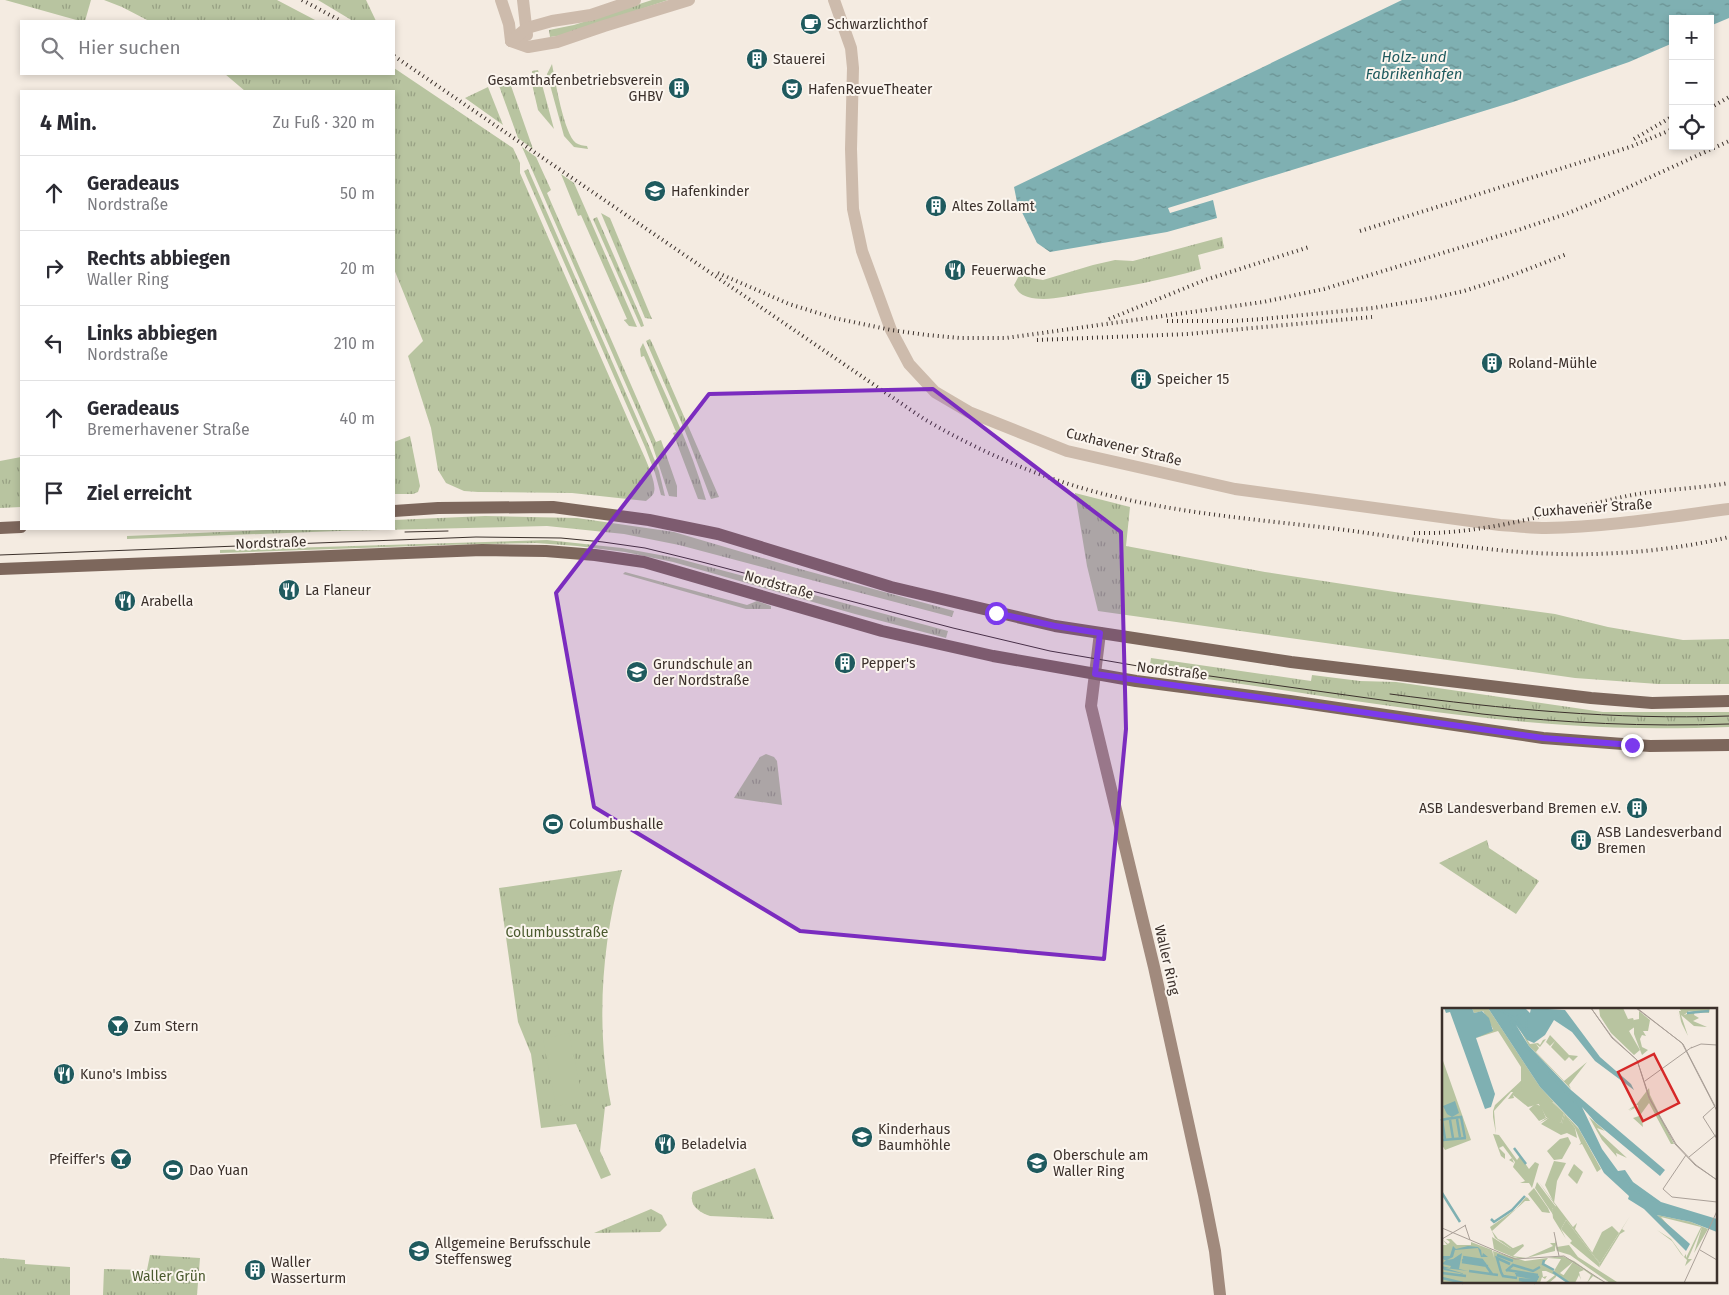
<!DOCTYPE html>
<html lang="de">
<head>
<meta charset="utf-8">
<style>
	:root { --surface:#fff; --page:#f2f2f3; --text:#2b2b33; --muted:#7c7c81; --line:#e1e1e2 }
	body { margin:0; font-family:"Fira Sans",sans-serif; background:var(--page); color:var(--text) }
	.controls { position:absolute; right:15px; top:15px; display:grid; overflow:hidden; border-radius:0px; box-shadow:0 2px 8px #0003 }
	.controls button { width:45px; height:45px; display:grid; place-items:center; padding:0; border:0; border-bottom:1px solid var(--line); background:var(--surface); color:var(--text); font:25px sans-serif }
	.stop { position:absolute; width:15px; height:15px; margin:-11px; border:4px solid #7c3aed; border-radius:50%; background:#fff }
	.stop.end { background:#7c3aed; border-color:#fff; box-shadow:0 1px 5px #0008 }
	.list { margin:0; padding:0; list-style:none }
	h2 { display:flex; justify-content:space-between; align-items:center; height:65px; margin:0; padding:0 20px; font-size:21px }
	h2 small { font-size:16px; font-weight:400; color:var(--muted) }
	.list li { display:grid; grid-template-columns:32px 1fr auto; gap:15px; align-items:center; box-sizing:border-box; height:75px; padding:0 20px; border-top:1px solid var(--line) }
	.list b { display:block; font-size:19px; white-space:nowrap }
	.list p { margin:0; font-size:16px; white-space:nowrap; color:var(--muted) }
	.list em { font-size:16px; font-style:normal; color:var(--muted) }
	.icon { flex:none; width:28px; height:28px; fill:none; stroke:currentColor; stroke-width:2; stroke-linecap:round; stroke-linejoin:round }
	.map { position:relative; flex:none; width:1729px; height:1295px; overflow:hidden }
	.search { position:absolute; background:var(--surface); box-shadow:0 2px 8px #0003; left:20px; top:20px; width:375px; height:55px; display:flex; align-items:center; gap:12px; box-sizing:border-box; padding:0 18px; border-radius:0px; color:var(--muted); font-size:19px }
	.panel { position:absolute; background:var(--surface); box-shadow:0 2px 8px #0003; left:20px; top:90px; width:375px; height:440px; border-radius:0px }
	.map>svg:first-child { display:block }
	.grass { fill:url(#grass-tufts) }
	.pitch { fill:#b8c4a0 }
	.water { fill:url(#water-ripples) }
	.lines { fill:none; stroke-linecap:round; stroke-linejoin:round }
	.tertiary { stroke:#cdbbac; stroke-width:12 }
	.secondary { stroke:#a18a7d; stroke-width:12 }
	.primary { stroke:#7d675c; stroke-width:12 }
	.tram { stroke:#3b302b; stroke-width:1 }
	.rail { stroke:#3b302b; stroke-width:4; stroke-dasharray:1 4; stroke-linecap:butt }
	.route { stroke:#7c3aed; stroke-width:6 }
	.marked { fill:#7b2cbf; fill-opacity:0.2; stroke:#7b2cbf; stroke-width:4; stroke-linejoin:round }
	.labels { text-anchor:middle; dominant-baseline:central; stroke-width:4; stroke-linejoin:round; paint-order:stroke }
	.poi-label { font-size:14px; fill:#3b302b; stroke:#fbf5ee; text-anchor:start }
	.street-label { font-size:14px; fill:#3b302b; stroke:#fbf5ee }
	.park-label { font-size:14px; fill:#4a5a2e; stroke:#fbf5ee }
	.water-label { font-size:15px; font-style:italic; fill:#1f5a5e; stroke:#fbf5ee }
	.inset-river { fill:none; stroke:#7fb0b2; stroke-width:2.5 }
	.inset-road { fill:none; stroke:#aaa098; stroke-width:1 }
	.view { fill:#d62828; fill-opacity:0.15; stroke:#d62828; stroke-width:2.5 }
	.inset-edge { fill:none; stroke:#3b302b; stroke-width:2.5 }
</style>
</head>
<body>
<div class="map">
<svg width="1729" height="1295" viewBox="0 0 1729 1295">
	<defs>
		<pattern id="grass-tufts" width="24" height="20" patternUnits="userSpaceOnUse" patternTransform="scale(1.25)"><rect width="24" height="20" fill="#b8c4a0"/><path d="M3 7l-1-3M5 7V3M7 7l1-3M15 17l-1-3M17 17v-4M19 17l1-3" fill="none" stroke="#97a083"/></pattern>
		<pattern id="water-ripples" width="26" height="14" patternUnits="userSpaceOnUse" patternTransform="scale(1.25)"><rect width="26" height="14" fill="#7fb0b2"/><path d="M2 4q2-2 4 0t4 0M15 11q2-2 4 0t4 0" fill="none" stroke="#699091"/></pattern>
	</defs>
	<rect width="100%" height="100%" fill="#f4ebe1"/>
	<g class="grass">
		<path d="M 5,0 L 91,0 L 85,21 L 80,21 Z"/>
		<path d="M 104,0 L 277,0 L 317,21 L 149,21 L 122,7 Z"/>
		<path d="M 318,0 L 366,0 L 376,21 L 353,21 Z"/>
		<path d="M 652,0 L 668,0 L 564,35 L 550,37 L 549,30 L 574,25 Z"/>
		<path d="M 552,64 C 555,80 564,134 576,143 C 579,145 584,146 587,146 L 588,149 L 574,147 L 564,136 L 547,74 Z"/>
		<path d="M 394,68 L 513,148 L 520,163 L 520,173 L 641,449 C 645,458 657,483 654,492 C 653,496 649,498 646,501 L 572,493 L 478,492 L 464,491 L 446,483 L 438,470 L 431,428 L 408,356 L 423,341 L 394,269 L 394,91 L 245,91 L 225,74 L 394,74 Z"/>
		<path d="M 538,70 L 540,77 L 554,129 L 538,110 L 532,84 L 532,71 Z"/>
		<path d="M 509,80 L 533,149 L 518,138 L 498,83 Z"/>
		<path d="M 488,87 L 503,125 L 465,98 Z"/>
		<path d="M 522,147 L 536,157 L 551,190 L 547,193 L 656,442 L 661,440 L 677,486 L 677,497 L 669,496 L 652,444 Z"/>
		<path d="M 528,169 L 649,446 L 659,471 L 665,496 L 661,495 L 655,473 L 645,447 L 524,171 Z"/>
		<path d="M 561,174 L 574,183 L 637,327 L 629,326 L 624,320 L 627,319 L 581,215 L 578,216 Z"/>
		<path d="M 601,213 L 610,218 L 652,319 L 645,318 Z"/>
		<path d="M 597,217 L 642,320 L 644,326 L 641,327 L 593,219 Z"/>
		<path d="M 1222,237 L 1224,248 L 1198,255 L 1201,269 C 1164,280 1124,287 1085,293 C 1067,296 1046,302 1028,297 C 1021,295 1018,292 1014,285 L 1022,270 L 1031,278 L 1043,280 L 1093,265 L 1115,260 L 1133,261 Z"/>
		<path d="M 650,339 L 653,345 L 719,497 L 711,499 L 685,431 L 646,341 Z"/>
		<path d="M 643,343 C 665,395 691,446 706,500 L 698,499 L 673,433 L 676,432 L 644,356 L 641,357 L 640,349 Z"/>
		<path d="M 410,436 L 420,486 L 418,492 L 413,494 L 394,494 L 394,442 Z"/>
		<path d="M 21,457 L 21,507 L 0,508 L 0,461 Z"/>
		<path d="M 1075,493 L 1130,507 L 1126,546 L 1265,572 L 1401,593 L 1555,614 L 1608,627 L 1683,640 L 1729,639 L 1729,684 L 1658,684 L 1575,678 L 1098,611 L 1087,566 Z"/>
		<path d="M 485,516 L 577,518 L 674,532 L 800,569 L 954,611 L 952,617 L 679,545 L 624,534 L 547,526 L 338,531 L 127,539 L 127,536 L 289,529 L 394,529 L 394,520 Z"/>
		<path d="M 547,540 L 622,548 L 676,558 L 948,631 L 946,638 L 855,614 L 673,562 L 625,552 L 577,546 L 536,543 L 444,545 L 220,553 L 220,550 Z"/>
		<path d="M 625,572 L 747,605 L 757,601 L 771,606 L 771,609 L 746,609 L 623,574 Z"/>
		<path d="M 1151,658 L 1311,681 L 1312,675 L 1360,681 L 1396,682 L 1603,712 L 1729,712 L 1729,727 C 1675,729 1620,729 1566,725 C 1426,716 1288,689 1149,671 Z"/>
		<path d="M 766,754 L 774,757 L 777,761 L 782,805 L 734,798 L 760,757 Z"/>
		<path d="M 1487,840 L 1489,848 L 1539,881 L 1516,914 L 1439,863 Z"/>
		<path d="M 622,870 C 601,946 596,1027 611,1105 L 605,1107 L 600,1151 L 611,1175 L 601,1179 L 576,1124 L 541,1128 L 531,1054 L 518,1022 L 499,888 Z"/>
		<path d="M 755,1168 L 774,1219 L 710,1216 C 699,1212 688,1205 693,1192 Z"/>
		<path d="M 651,1209 L 662,1215 L 667,1225 L 660,1232 L 594,1233 Z"/>
		<path d="M 150,1255 L 200,1258 L 197,1295 L 103,1295 L 104,1269 L 147,1270 Z"/>
		<path d="M 0,1258 L 25,1260 L 25,1264 L 70,1267 L 70,1295 L 0,1295 Z"/>
	</g>
	<path class="pitch" d="M 569,1033 L 583,1101 L 556,1106 L 543,1039 Z"/>
	<path class="water" d="M 1402,0 L 1729,0 L 1729,18 L 1710,26 L 1710,19 L 1673,19 L 1673,43 L 1629,62 L 1513,102 L 1168,208 L 1170,213 L 1213,200 L 1217,218 L 1167,232 L 1050,252 L 1037,243 L 1017,202 L 1014,187 Z"/>
	<g class="lines">
		<g class="tertiary">
			<path d="M 501,0 L 509,24 L 511,41"/>
			<path d="M 523,0 L 527,35"/>
			<path d="M 834,0 L 851,48 L 853,68 L 851,149 L 853,209 L 862,251 L 891,330 L 909,364 L 935,392 L 969,412 L 1067,451 L 1235,489 L 1500,525 C 1516,526 1531,528 1546,528 C 1607,527 1668,517 1729,509"/>
			<path d="M 511,41 L 528,47 L 557,42 L 604,26 L 689,0"/>
			<path d="M 511,41 L 527,28 L 552,21 L 591,15 L 635,0"/>
		</g>
		<path class="secondary" d="M 1100,633 L 1091,706 L 1154,967 L 1204,1195 L 1215,1251 L 1220,1295"/>
		<g class="primary">
			<path d="M 394,511 L 438,508 L 553,507 L 649,520 L 718,534 L 891,587 L 1055,626 L 1291,662 L 1591,698 L 1652,703 L 1729,701"/>
			<path d="M 0,528 L 21,527"/>
			<path d="M 0,569 L 482,550 L 546,551 L 595,555 L 644,562 L 882,631 L 993,656 L 1136,681 L 1290,701 L 1543,738 L 1650,746 L 1729,745"/>
		</g>
		<g class="tram">
			<path d="M 405,532 L 448,531"/>
			<path d="M 0,555 L 476,537 L 561,538 L 603,542 L 645,548 L 702,562 L 953,628 L 1050,651 L 1138,666 L 1482,714 C 1564,723 1647,727 1729,724"/>
			<path d="M 1390,694 C 1503,709 1615,720 1729,716"/>
		</g>
		<g class="rail">
			<path d="M 302,0 L 341,21"/>
			<path d="M 394,56 L 924,419 C 972,447 1022,470 1075,486 C 1163,513 1256,519 1346,530 C 1396,537 1447,545 1498,550 C 1574,558 1654,555 1729,537"/>
			<path d="M 1710,108 L 1729,97"/>
			<path d="M 1634,139 L 1673,116"/>
			<path d="M 1360,231 L 1630,147 L 1673,129"/>
			<path d="M 718,273 L 789,304 L 834,318 L 891,330 L 927,335 L 960,338 L 1006,338 L 1263,302 L 1324,289 L 1515,231 L 1566,214 L 1607,197 L 1729,141"/>
			<path d="M 1109,319 L 1205,280 L 1309,247"/>
			<path d="M 1167,321 L 1233,321 L 1263,319 L 1373,308 L 1433,298 L 1464,291 L 1505,278 L 1567,254"/>
			<path d="M 1037,340 L 1188,334 L 1372,317"/>
			<path d="M 1414,533 C 1486,535 1557,511 1627,496 C 1661,489 1695,489 1729,483"/>
		</g>
	</g>
	<g class="lines">
		<path class="route" d="M 996,613 L 1055,626 L 1100,633 L 1095,674 L 1543,738 L 1632,745"/>
	</g>
	<path class="marked" d="M 933,389 L 1121,532 L 1126,729 L 1104,959 L 800,931 L 594,807 L 556,593 L 709,394 Z"/>
	<defs>
		<g id="cafe-disc" transform="scale(1.125)"><circle r="9.5" fill="#1f5a5e" stroke="#fbf5ee"/><path d="M-5.5-4.5H6V0H3Q3 3.5 0 3.5H-2.5Q-5.5 3.5-5.5 0ZM3-3.2v2h1.7v-2ZM-6 4.5H4V6H-6Z" fill="#fff"/></g>
		<g id="building-disc" transform="scale(1.125)"><circle r="9.5" fill="#1f5a5e" stroke="#fbf5ee"/><path d="M-4-6H4V6H1V3H-1V6H-4ZM-2.5-4.3h1.7v1.8h-1.7ZM.8-4.3h1.7v1.8H.8ZM-2.5-1h1.7V.8h-1.7ZM.8-1h1.7V.8H.8Z" fill="#fff"/></g>
		<g id="theatre-disc" transform="scale(1.125)"><circle r="9.5" fill="#1f5a5e" stroke="#fbf5ee"/><path d="M-5-5.5Q0-4 5-5.5V0Q5 5 0 6Q-5 5-5 0ZM-3.3-2.5H-1v1.5H-3.3ZM1-2.5H3.3v1.5H1ZM-2.8 1Q0 5.5 2.8 1Z" fill="#fff"/></g>
		<g id="school-disc" transform="scale(1.125)"><circle r="9.5" fill="#1f5a5e" stroke="#fbf5ee"/><path d="M0-5L7-2L0 1L-7-2ZM-4 1L0 2.5L4 1V4Q0 6-4 4Z" fill="#fff"/></g>
		<g id="restaurant-disc" transform="scale(1.125)"><circle r="9.5" fill="#1f5a5e" stroke="#fbf5ee"/><path d="M-5-6h1v4h1v-4h1v4h1v-4h1v5L-1.5 .5V6h-2V.5L-5-1ZM5-6V6H3V1.5H1.5Q1.5-4 5-6Z" fill="#fff"/></g>
		<g id="stadium-disc" transform="scale(1.125)"><circle r="9.5" fill="#1f5a5e" stroke="#fbf5ee"/><path d="M0-5a6.5 5 0 1 0 0 10a6.5 5 0 1 0 0-10ZM-3.5-1.8h7v3.6h-7Z" fill="#fff"/></g>
		<g id="bar-disc" transform="scale(1.125)"><circle r="9.5" fill="#1f5a5e" stroke="#fbf5ee"/><path d="M-6-5H6L.8 .8V4.5H3.5V6h-7V4.5H-.8V.8Z" fill="#fff"/></g>
	</defs>
	<g fill-rule="evenodd">
		<use href="#cafe-disc" x="811" y="24"/>
		<use href="#building-disc" x="757" y="59"/>
		<use href="#building-disc" x="679" y="88"/>
		<use href="#theatre-disc" x="792" y="89"/>
		<use href="#school-disc" x="655" y="191"/>
		<use href="#building-disc" x="936" y="206"/>
		<use href="#restaurant-disc" x="955" y="270"/>
		<use href="#building-disc" x="1492" y="363"/>
		<use href="#building-disc" x="1141" y="379"/>
		<use href="#restaurant-disc" x="289" y="590"/>
		<use href="#restaurant-disc" x="125" y="601"/>
		<use href="#building-disc" x="845" y="663"/>
		<use href="#school-disc" x="637" y="672"/>
		<use href="#building-disc" x="1637" y="808"/>
		<use href="#stadium-disc" x="553" y="824"/>
		<use href="#building-disc" x="1581" y="840"/>
		<use href="#bar-disc" x="118" y="1026"/>
		<use href="#restaurant-disc" x="64" y="1074"/>
		<use href="#school-disc" x="862" y="1137"/>
		<use href="#restaurant-disc" x="665" y="1144"/>
		<use href="#bar-disc" x="121" y="1159"/>
		<use href="#school-disc" x="1037" y="1163"/>
		<use href="#stadium-disc" x="173" y="1170"/>
		<use href="#school-disc" x="419" y="1251"/>
		<use href="#building-disc" x="255" y="1270"/>
	</g>
	<g class="labels">
		<g class="poi-label">
			<text x="827" y="24">Schwarzlichthof</text>
			<text x="773" y="59">Stauerei</text>
			<text x="663" y="80" text-anchor="end">Gesamthafenbetriebsverein<tspan x="663" dy="16">GHBV</tspan></text>
			<text x="808" y="89">HafenRevueTheater</text>
			<text x="671" y="191">Hafenkinder</text>
			<text x="952" y="206">Altes Zollamt</text>
			<text x="971" y="270">Feuerwache</text>
			<text x="1508" y="363">Roland-Mühle</text>
			<text x="1157" y="379">Speicher 15</text>
			<text x="305" y="590">La Flaneur</text>
			<text x="141" y="601">Arabella</text>
			<text x="861" y="663">Pepper's</text>
			<text x="653" y="664">Grundschule an<tspan x="653" dy="16">der Nordstraße</tspan></text>
			<text x="1621" y="808" text-anchor="end">ASB Landesverband Bremen e.V.</text>
			<text x="569" y="824">Columbushalle</text>
			<text x="1597" y="832">ASB Landesverband<tspan x="1597" dy="16">Bremen</tspan></text>
			<text x="134" y="1026">Zum Stern</text>
			<text x="80" y="1074">Kuno's Imbiss</text>
			<text x="878" y="1129">Kinderhaus<tspan x="878" dy="16">Baumhöhle</tspan></text>
			<text x="681" y="1144">Beladelvia</text>
			<text x="1053" y="1155">Oberschule am<tspan x="1053" dy="16">Waller Ring</tspan></text>
			<text x="105" y="1159" text-anchor="end">Pfeiffer's</text>
			<text x="189" y="1170">Dao Yuan</text>
			<text x="435" y="1243">Allgemeine Berufsschule<tspan x="435" dy="16">Steffensweg</tspan></text>
			<text x="271" y="1262">Waller<tspan x="271" dy="16">Wasserturm</tspan></text>
		</g>
		<g class="street-label">
			<text transform="translate(1124 447) rotate(14)">Cuxhavener Straße</text>
			<text transform="translate(1593 508) rotate(-4)">Cuxhavener Straße</text>
			<text transform="translate(271 543) rotate(-2)">Nordstraße</text>
			<text transform="translate(779 585) rotate(16)">Nordstraße</text>
			<text transform="translate(1172 671) rotate(7)">Nordstraße</text>
			<text transform="translate(1167 960) rotate(77)">Waller Ring</text>
		</g>
		<g class="park-label">
			<text x="557" y="932">Columbusstraße</text>
			<text x="169" y="1276">Waller Grün</text>
		</g>
		<g class="water-label">
			<text x="1414" y="57">Holz- und<tspan x="1414" dy="17">Fabrikenhafen</tspan></text>
		</g>
	</g>
	<g transform="translate(1442 1008)">
		<rect width="275" height="275" fill="#f4ebe1"/>
		<path d="M 30,0 L 46,0 L 98,79 L 137,121 L 159,161 L 155,164 L 140,136 L 137,137 L 139,135 L 133,120 L 123,106 L 120,117 L 115,114 L 109,109 L 97,115 L 107,108 L 119,115 L 122,105 L 111,94 L 103,95 L 101,102 L 97,96 L 86,99 L 71,87 L 72,90 L 66,91 L 79,73 L 79,59 L 56,23 L 34,30 L 51,21 L 41,3 L 32,5 ZM 234,0 L 239,13 L 237,3 L 242,3 L 242,7 L 253,3 L 252,7 L 257,10 L 251,13 L 265,19 L 252,18 L 239,7 L 246,28 L 240,16 ZM 197,3 L 208,12 L 206,23 L 201,23 L 204,28 L 200,27 L 198,31 L 200,39 L 206,42 L 200,47 L 192,26 L 192,12 L 197,11 ZM 76,18 L 88,36 L 96,35 L 98,37 L 101,32 L 104,31 L 98,39 L 94,36 L 97,40 L 94,44 L 89,39 L 122,73 L 145,54 L 127,77 L 129,81 L 87,38 ZM 108,27 L 127,47 L 136,48 L 131,53 L 127,49 L 123,53 L 109,39 L 113,33 L 108,38 L 104,34 ZM 0,50 L 29,132 L 3,142 L 0,137 ZM 207,80 L 208,87 L 232,136 L 229,136 L 207,95 L 199,106 L 201,119 L 191,110 L 197,108 L 196,97 L 193,97 L 195,99 L 187,103 L 191,100 L 186,102 L 192,98 L 188,92 L 194,97 ZM 147,109 L 163,123 L 155,120 L 159,126 L 185,150 L 174,145 L 175,149 L 160,132 ZM 51,126 L 57,127 L 75,152 L 78,148 L 87,161 L 93,154 L 97,156 L 90,180 L 87,175 L 78,175 L 83,173 L 71,159 L 73,154 L 70,150 L 72,155 L 67,152 L 70,150 L 61,138 L 57,140 L 63,146 L 63,151 L 59,148 ZM 96,173 L 131,219 L 135,215 L 133,221 L 158,255 L 188,208 L 180,221 L 183,223 L 178,226 L 157,260 L 158,256 L 124,212 L 119,221 L 124,231 L 111,210 L 110,201 L 114,198 ZM 215,207 L 249,214 L 266,221 L 252,245 L 260,219 L 246,251 L 250,251 L 243,258 L 245,252 L 239,246 L 230,233 L 215,222 L 229,231 L 242,249 L 244,246 L 244,250 L 259,219 L 219,209 L 231,223 ZM 50,229 L 69,241 L 81,236 L 82,238 L 71,248 L 84,250 L 111,238 L 108,235 L 113,235 L 113,231 L 115,239 L 127,237 L 136,249 L 175,274 L 168,275 L 128,247 L 115,243 L 113,237 L 113,243 L 80,251 L 71,249 L 52,241 ZM 4,231 L 9,231 L 15,237 L 29,237 L 29,234 L 50,242 L 52,250 L 51,243 L 83,253 L 120,248 L 132,253 L 163,275 L 151,268 L 145,275 L 149,267 L 131,254 L 118,265 L 134,275 L 128,275 L 115,266 L 114,269 L 107,275 L 103,275 L 113,267 L 104,263 L 100,263 L 101,269 L 105,268 L 103,271 L 100,269 L 98,275 L 0,275 L 0,237 L 5,237 L 1,232 L 6,236 L 8,234 ZM 106,250 L 119,251 L 112,263 L 101,256 Z" fill="#b8c4a0" fill-rule="evenodd"/>
		<path d="M 80,72 L 79,83 L 74,87 L 78,82 L 77,79 L 76,84 L 69,84 L 52,103 L 54,126 L 51,109 L 51,103 L 53,97 ZM 95,174 L 114,199 L 110,201 L 112,208 L 93,180 ZM 92,180 L 106,200 L 108,205 L 100,204 L 86,186 ZM 84,189 L 86,190 L 88,193 L 83,193 L 50,223 L 56,231 L 61,233 L 72,241 L 69,241 L 53,230 L 48,219 L 74,201 Z" fill="#b8c4a0"/>
		<path d="M 157,0 L 181,0 L 186,11 L 191,10 L 194,18 L 187,23 L 198,42 L 192,47 L 169,25 L 158,8 ZM 132,156 L 141,164 L 135,176 L 126,167 Z" fill="#b8c4a0"/>
		<path d="M 237,0 L 268,0 L 267,5 L 247,3 L 242,7 ZM 93,96 L 99,98 L 104,110 L 97,113 L 93,108 L 87,101 ZM 123,106 L 133,120 L 135,130 L 125,125 L 119,127 L 99,116 L 108,109 L 120,116 ZM 126,129 L 129,135 L 120,151 L 112,152 L 105,143 L 118,131 ZM 112,153 L 124,155 L 115,173 L 112,195 L 103,177 ZM 124,212 L 158,256 L 157,259 L 128,235 L 130,233 L 119,221 ZM 170,218 L 177,225 L 158,255 L 150,245 L 160,224 ZM 131,254 L 142,262 L 137,264 L 139,272 L 137,267 L 133,275 L 121,268 Z" fill="#b8c4a0"/>
		<path d="M 99,90 L 106,90 L 122,105 L 119,115 L 104,109 L 97,96 Z" fill="#b8c4a0"/>
		<path d="M 2,0 L 30,0 L 32,5 L 40,3 L 47,10 L 51,23 L 34,30 L 53,86 L 49,99 L 43,101 L 8,4 L 4,5 ZM 46,0 L 83,0 L 88,5 L 89,0 L 123,2 L 158,49 L 189,76 L 192,82 L 153,53 L 130,24 L 112,12 L 103,27 L 92,35 L 85,32 L 74,17 L 87,38 L 129,82 L 223,162 L 218,168 L 153,114 L 140,99 L 160,141 L 176,163 L 183,162 L 191,174 L 219,194 L 275,211 L 275,224 L 249,214 L 215,207 L 248,236 L 244,243 L 202,201 L 186,191 L 187,188 L 162,165 L 136,119 L 98,79 ZM 13,93 L 17,105 L 10,109 L 5,106 L 1,98 ZM 11,238 L 14,241 L 26,238 L 36,239 L 39,242 L 40,248 L 41,245 L 46,249 L 39,249 L 36,240 L 13,242 L 11,249 L 5,252 L 11,251 L 20,245 L 17,261 L 26,263 L 3,260 L 23,266 L 2,262 L 0,258 L 8,260 L 9,258 L 0,256 L 4,252 L 2,252 L 0,248 L 8,248 Z" fill="#7fb0b2"/>
		<path class="inset-river" d="M 55,0 L 74,11 L 85,28M 84,2 L 69,14 L 75,27 L 133,94 L 164,156 L 193,182 L 209,191 L 226,200 L 268,211M 84,3 L 85,26M 245,5 L 267,3M 4,111 L 19,109 L 23,130M 15,111 L 18,129M 8,112 L 11,130M 3,131 L 0,112 L 4,111M 1,132 L 24,130M 72,140 L 84,156M 0,185 L 18,214M 49,211 L 52,214 L 70,202 L 83,188M 55,247 L 71,253M 21,249 L 40,252 L 50,266M 21,251 L 42,254M 20,252 L 44,256M 102,252 L 101,256 L 112,262M 20,254 L 46,258M 65,262 L 96,267M 27,263 L 56,267M 64,263 L 71,257 L 91,263 L 98,259M 59,264 L 55,250 L 68,256M 59,264 L 61,268 L 75,270M 111,264 L 127,275M 0,265 L 24,268M 73,265 L 97,269M 74,267 L 96,271M 0,270 L 21,275M 77,271 L 95,273M 77,272 L 93,275"/>
		<path class="inset-road" d="M 149,0 L 170,30 L 195,52 L 207,90 L 233,136 L 253,157 L 275,172M 149,0 L 170,29 L 195,52 L 208,91 L 234,136 L 254,157 L 275,172M 194,0 L 240,35 L 275,103M 195,0 L 241,36 L 273,98 L 261,109 L 275,131M 249,40 L 259,36 L 275,37M 203,73 L 250,39M 244,147 L 221,181 L 230,189 L 275,194M 247,149 L 275,126M 23,217 L 28,232M 0,220 L 73,251 L 122,248 L 164,275M 112,224 L 117,248M 0,231 L 24,217M 258,242 L 275,252M 242,275 L 275,203"/>
		<path class="view" d="M 212,46 L 237,95 L 201,113 L 176,64 Z"/>
		<rect width="275" height="275" class="inset-edge"/>
	</g>
</svg>
<div class="controls">
<button>+</button>
<button>−</button>
<button><svg class="icon" aria-label="locate" viewBox="0 0 24 24"><circle cx="12" cy="12" r="6"/><path d="M12 2v4M12 18v4M2 12h4M18 12h4"/></svg></button>
</div>
<div class="stop" style="left:996px;top:613px"></div>
<div class="stop end" style="left:1632px;top:745px"></div>
<div class="search"><svg class="icon" aria-label="search" viewBox="0 0 24 24"><circle cx="10" cy="10" r="6"/><path d="M15 15l6 6"/></svg>Hier suchen</div>
<section class="panel">
<h2>4 Min.<small>Zu Fuß · 320 m</small></h2>
<ul class="list">
<li><svg class="icon" aria-label="ahead" viewBox="0 0 24 24"><path d="M12 20V5M6 11l6-6 6 6"/></svg><div><b>Geradeaus</b><p>Nordstraße</p></div><em>50 m</em></li>
<li><svg class="icon" aria-label="right" viewBox="0 0 24 24"><path d="M7 20v-9h11M14 6l5 5-5 5"/></svg><div><b>Rechts abbiegen</b><p>Waller Ring</p></div><em>20 m</em></li>
<li><svg class="icon" aria-label="left" viewBox="0 0 24 24"><path d="M17 20v-9H6M10 6l-5 5 5 5"/></svg><div><b>Links abbiegen</b><p>Nordstraße</p></div><em>210 m</em></li>
<li><svg class="icon" aria-label="ahead" viewBox="0 0 24 24"><path d="M12 20V5M6 11l6-6 6 6"/></svg><div><b>Geradeaus</b><p>Bremerhavener Straße</p></div><em>40 m</em></li>
<li><svg class="icon" aria-label="arrive" viewBox="0 0 24 24"><path d="M6 21V4h12l-3 4 3 4H6"/></svg><div><b>Ziel erreicht</b></div></li>
</ul>
</section>
</div>
</body>
</html>
